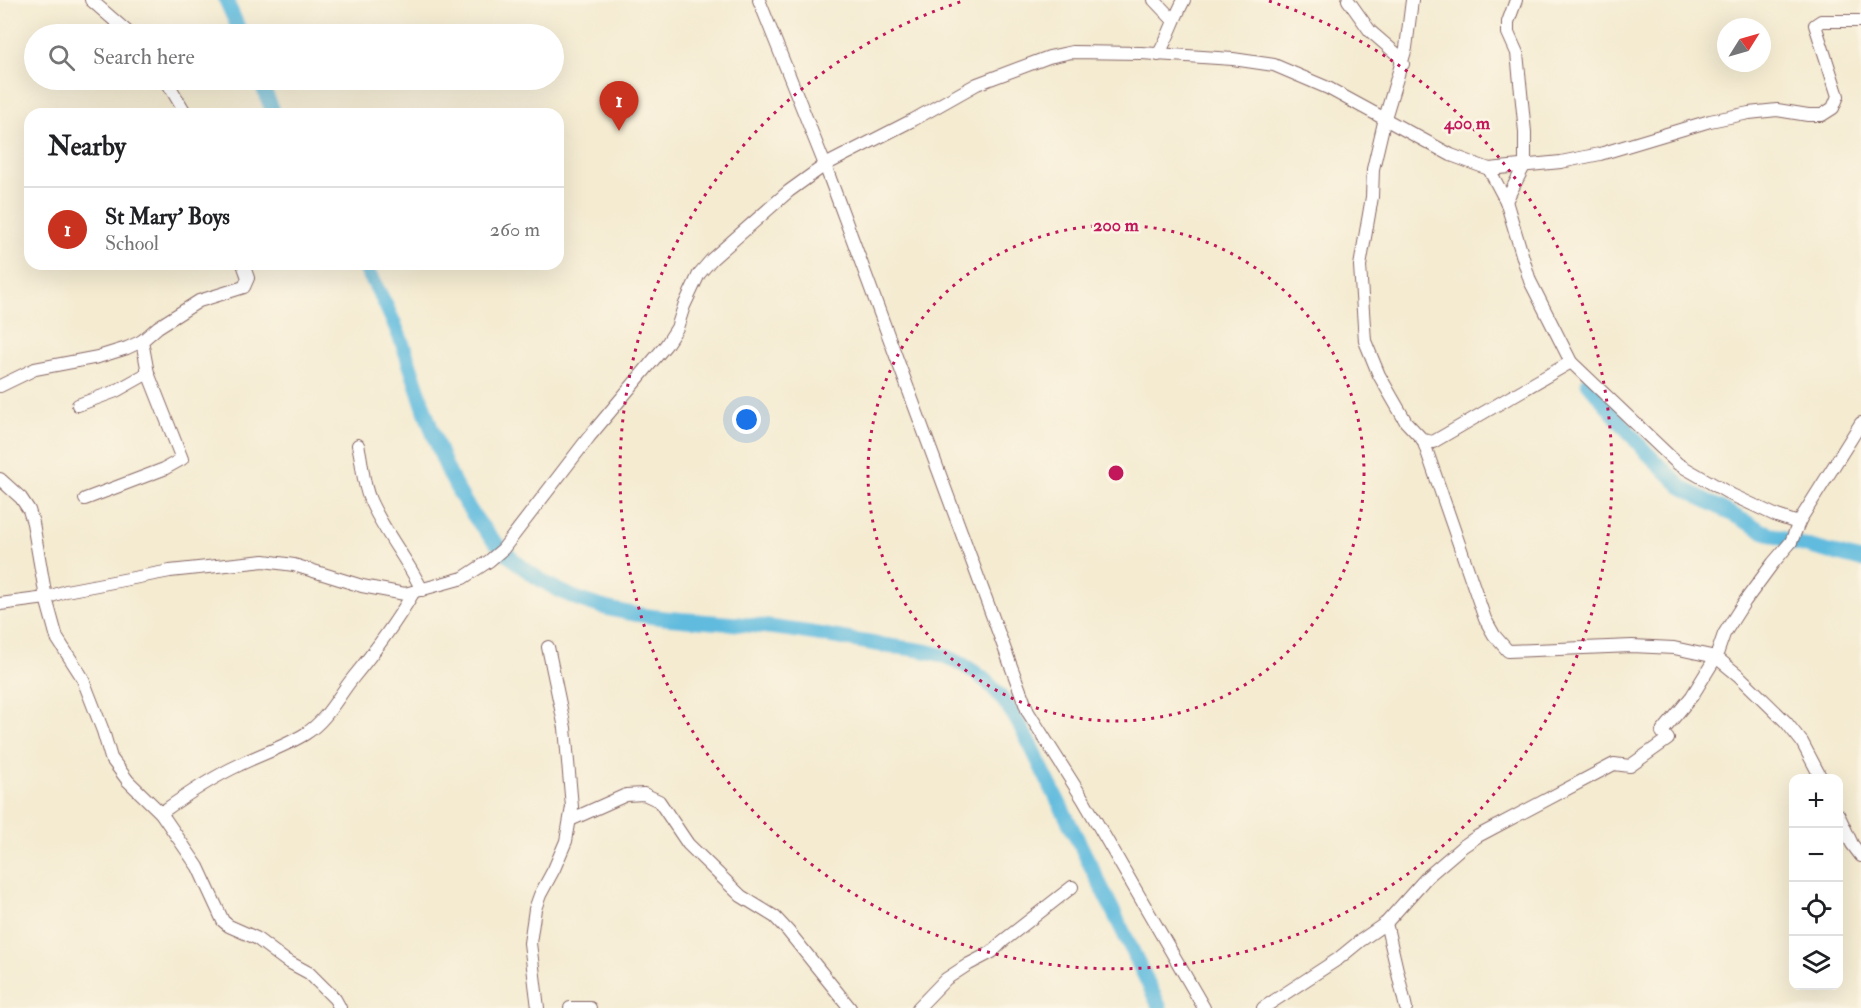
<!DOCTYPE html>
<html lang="en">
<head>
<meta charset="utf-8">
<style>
	:root { --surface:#fff; --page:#f2f2f2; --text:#202124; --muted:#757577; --line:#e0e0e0; --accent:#c8321e }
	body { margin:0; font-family:"IM FELL Double Pica",serif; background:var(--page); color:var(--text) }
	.controls { position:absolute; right:18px; bottom:18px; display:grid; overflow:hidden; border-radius:12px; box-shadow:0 6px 24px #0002 }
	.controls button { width:54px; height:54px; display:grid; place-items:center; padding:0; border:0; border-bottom:2px solid var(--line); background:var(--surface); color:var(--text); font:30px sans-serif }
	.compass { position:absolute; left:1717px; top:18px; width:54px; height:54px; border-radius:50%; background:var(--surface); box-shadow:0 6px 24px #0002; rotate:53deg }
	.you { position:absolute; left:747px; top:420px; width:21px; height:21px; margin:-15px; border:4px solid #fff; border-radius:50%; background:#1a73e8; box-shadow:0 0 0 9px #1a73e833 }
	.badge { display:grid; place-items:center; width:39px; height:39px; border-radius:50%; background:var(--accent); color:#fff; font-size:20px; font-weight:700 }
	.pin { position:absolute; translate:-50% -50px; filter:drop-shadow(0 2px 3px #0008) }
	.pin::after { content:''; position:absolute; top:32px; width:21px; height:18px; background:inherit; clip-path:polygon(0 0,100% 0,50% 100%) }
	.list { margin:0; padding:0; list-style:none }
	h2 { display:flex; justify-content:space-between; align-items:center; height:78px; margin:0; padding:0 24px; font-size:26px }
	h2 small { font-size:20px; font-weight:400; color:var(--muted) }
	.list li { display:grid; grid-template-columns:39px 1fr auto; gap:18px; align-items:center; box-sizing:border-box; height:84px; padding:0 24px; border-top:2px solid var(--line) }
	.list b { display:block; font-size:22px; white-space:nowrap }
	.list p { margin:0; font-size:20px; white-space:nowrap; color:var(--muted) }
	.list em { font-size:20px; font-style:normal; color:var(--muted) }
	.icon { flex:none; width:33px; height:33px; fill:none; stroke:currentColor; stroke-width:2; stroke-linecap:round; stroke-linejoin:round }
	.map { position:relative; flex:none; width:1861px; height:1008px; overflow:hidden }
	.search { position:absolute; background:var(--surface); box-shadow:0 6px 24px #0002; left:24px; top:24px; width:540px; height:66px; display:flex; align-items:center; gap:15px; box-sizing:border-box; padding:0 21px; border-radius:33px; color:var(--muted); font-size:22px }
	.panel { position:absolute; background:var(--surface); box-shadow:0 6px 24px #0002; left:24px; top:108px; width:540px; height:162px; border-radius:18px }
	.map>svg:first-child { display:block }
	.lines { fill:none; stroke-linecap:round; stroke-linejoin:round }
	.river { stroke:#60bbde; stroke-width:15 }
	.minor-casing { stroke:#866665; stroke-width:14 }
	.minor { stroke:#fff; stroke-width:12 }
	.ring { fill:none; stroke:#c2185b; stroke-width:3; stroke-dasharray:3 6 }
	.centre { fill:#c2185b; stroke:#fcf5e5; stroke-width:3 }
	.ring-label { font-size:18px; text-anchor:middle; font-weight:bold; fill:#c2185b; stroke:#fcf5e5; stroke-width:5; stroke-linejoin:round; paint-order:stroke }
</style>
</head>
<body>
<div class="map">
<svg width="1861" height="1008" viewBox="0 0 1861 1008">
	<rect width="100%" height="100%" fill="#fcf5e5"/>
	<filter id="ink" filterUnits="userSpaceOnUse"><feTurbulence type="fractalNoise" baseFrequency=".0167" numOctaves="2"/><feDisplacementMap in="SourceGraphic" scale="12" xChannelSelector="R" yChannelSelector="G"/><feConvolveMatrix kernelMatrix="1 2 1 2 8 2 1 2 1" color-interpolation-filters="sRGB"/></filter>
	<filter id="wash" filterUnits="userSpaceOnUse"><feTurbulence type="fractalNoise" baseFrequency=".008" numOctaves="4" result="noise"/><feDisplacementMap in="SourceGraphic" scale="24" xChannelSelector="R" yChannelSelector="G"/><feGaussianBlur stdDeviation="1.35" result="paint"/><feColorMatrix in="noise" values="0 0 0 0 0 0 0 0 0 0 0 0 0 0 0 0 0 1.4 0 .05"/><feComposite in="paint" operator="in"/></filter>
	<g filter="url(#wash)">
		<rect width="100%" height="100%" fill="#f4ebd1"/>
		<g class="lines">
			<g class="river">
				<path d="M 226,0 L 241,34"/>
				<path d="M 260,80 L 274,114"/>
				<path d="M 363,264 C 379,290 392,316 403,345 C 430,420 443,491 502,549 C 581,627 668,615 768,627 C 806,631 844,639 882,645 C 901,648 923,649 941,655 C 958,660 980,674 992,687 C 1018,714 1033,752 1050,785 C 1088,859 1124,933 1160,1008"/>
				<path d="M 1588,383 L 1643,449 L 1683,488 L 1763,531 L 1791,542 L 1861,560"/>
			</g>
		</g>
	</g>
	<g filter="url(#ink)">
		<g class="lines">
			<g class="minor-casing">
				<g id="minor">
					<path d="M 91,0 L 130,34"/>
					<path d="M 759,0 L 825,165 L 1028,712 L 1083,799 L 1204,1008"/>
					<path d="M 1154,0 L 1173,20"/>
					<path d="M 1348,0 L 1370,31 L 1399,56 L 1403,64"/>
					<path d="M 1412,0 L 1406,48 L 1385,118 L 1373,169 L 1372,197 L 1360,266 L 1365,341 L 1379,375 L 1406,422 L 1423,440 L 1433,442 L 1571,362"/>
					<path d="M 1158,55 C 1169,37 1174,18 1184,0"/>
					<path d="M 166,80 L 186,114"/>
					<path d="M 1489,169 L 1506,201 L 1530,281 L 1571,362 L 1678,464 L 1732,495 L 1777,516 L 1795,522 L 1800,520 L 1861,423"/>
					<path d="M 1506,201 L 1525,164 L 1525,132 L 1517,53 L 1508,33 L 1508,22 L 1516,0"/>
					<path d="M 0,386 L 35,369 L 98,357 L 127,348 L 142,341 L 158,327 L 199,301 L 244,287 L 248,278 L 243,264"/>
					<path d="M 78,405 L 116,391 L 148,373"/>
					<path d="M 1423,440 L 1485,619 L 1494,635 L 1508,651 L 1632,646 L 1674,648 L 1716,657 L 1738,675 L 1786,722 L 1802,742 L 1821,778"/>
					<path d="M 358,445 C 363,464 362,482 370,500 C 384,532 407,559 422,590"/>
					<path d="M 0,479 L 21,498 L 29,510 L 33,523 L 46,598 L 57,638 L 82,677 L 103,731 L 111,758 L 128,781 L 161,813 L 198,867 L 223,921 L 229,926 L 256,938 L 285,960 L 309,973 L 335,999 L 340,1008"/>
					<path d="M 85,499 L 164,469 L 182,459 L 148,373 L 142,341"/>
					<path d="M 0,604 L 46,598 L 66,591 L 170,571 L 264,561 L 294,565 L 362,586 L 405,594 L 463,578 L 489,561 L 503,549 L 589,437 L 666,345 L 677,328 L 684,306 L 699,274 L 712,259 L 789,191 L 825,165 L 913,120 L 977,84 L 1049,57 L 1072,52 L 1141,53 L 1233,59 L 1274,65 L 1328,88 L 1451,155 L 1489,169 L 1561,162 L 1600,154 L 1710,121 L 1749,113 L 1777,110 L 1808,115 L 1822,115 L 1833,108 L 1838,96 L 1815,25 L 1821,21 L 1861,21"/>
					<path d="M 161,813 C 186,795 211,778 239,765 C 261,754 284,747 305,734 C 327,720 337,698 352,679 C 375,651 395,624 413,593"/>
					<path d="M 1838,814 L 1852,844 L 1861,856"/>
					<path d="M 570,820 L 626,795 L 644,794 L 659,801 L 688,844 L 741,896 L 775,917 L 788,931 L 850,1008"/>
					<path d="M 1386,923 L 1406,1008"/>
					<path d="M 538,1008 L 530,943 L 535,909 L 540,895 L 554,869 L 566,841 L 572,807 L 565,728 L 548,647"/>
					<path d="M 570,1008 L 590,1008"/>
					<path d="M 918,1008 L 946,979 L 969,964 L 992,952 L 1003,941 L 1072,887"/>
					<path d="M 1263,1008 L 1338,959 L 1360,941 L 1386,923 L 1427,877 L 1462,847 L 1478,836 L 1614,764 L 1630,766 L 1668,739 L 1662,732 L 1692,696 L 1716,657 L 1724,634 L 1745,601 L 1773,563 L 1791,542 L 1800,520"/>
				</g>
			</g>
			<use href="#minor" class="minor"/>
		</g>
	</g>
	<g class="ring">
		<circle cx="1116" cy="473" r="248"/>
		<path d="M1269 1A496 496 0 1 1 963 1"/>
	</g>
	<circle cx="1116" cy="473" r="9" class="centre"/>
	<g class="ring-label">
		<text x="1467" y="129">400 m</text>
		<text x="1116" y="231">200 m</text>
	</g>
</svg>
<div class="controls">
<button>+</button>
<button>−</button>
<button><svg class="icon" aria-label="locate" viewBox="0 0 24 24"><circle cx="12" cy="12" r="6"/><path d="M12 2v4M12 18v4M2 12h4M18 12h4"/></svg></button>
<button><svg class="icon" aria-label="layers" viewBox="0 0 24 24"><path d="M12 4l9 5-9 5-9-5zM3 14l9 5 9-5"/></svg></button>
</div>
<svg class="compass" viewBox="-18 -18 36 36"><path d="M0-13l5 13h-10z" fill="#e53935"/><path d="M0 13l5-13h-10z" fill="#757577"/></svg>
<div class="you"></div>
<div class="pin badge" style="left:619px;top:131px">1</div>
<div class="search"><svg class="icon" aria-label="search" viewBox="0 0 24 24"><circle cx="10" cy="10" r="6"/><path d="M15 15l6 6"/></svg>Search here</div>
<section class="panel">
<h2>Nearby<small></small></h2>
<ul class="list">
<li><span class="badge">1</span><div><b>St Mary' Boys</b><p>School</p></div><em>260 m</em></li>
</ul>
</section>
</div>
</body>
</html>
